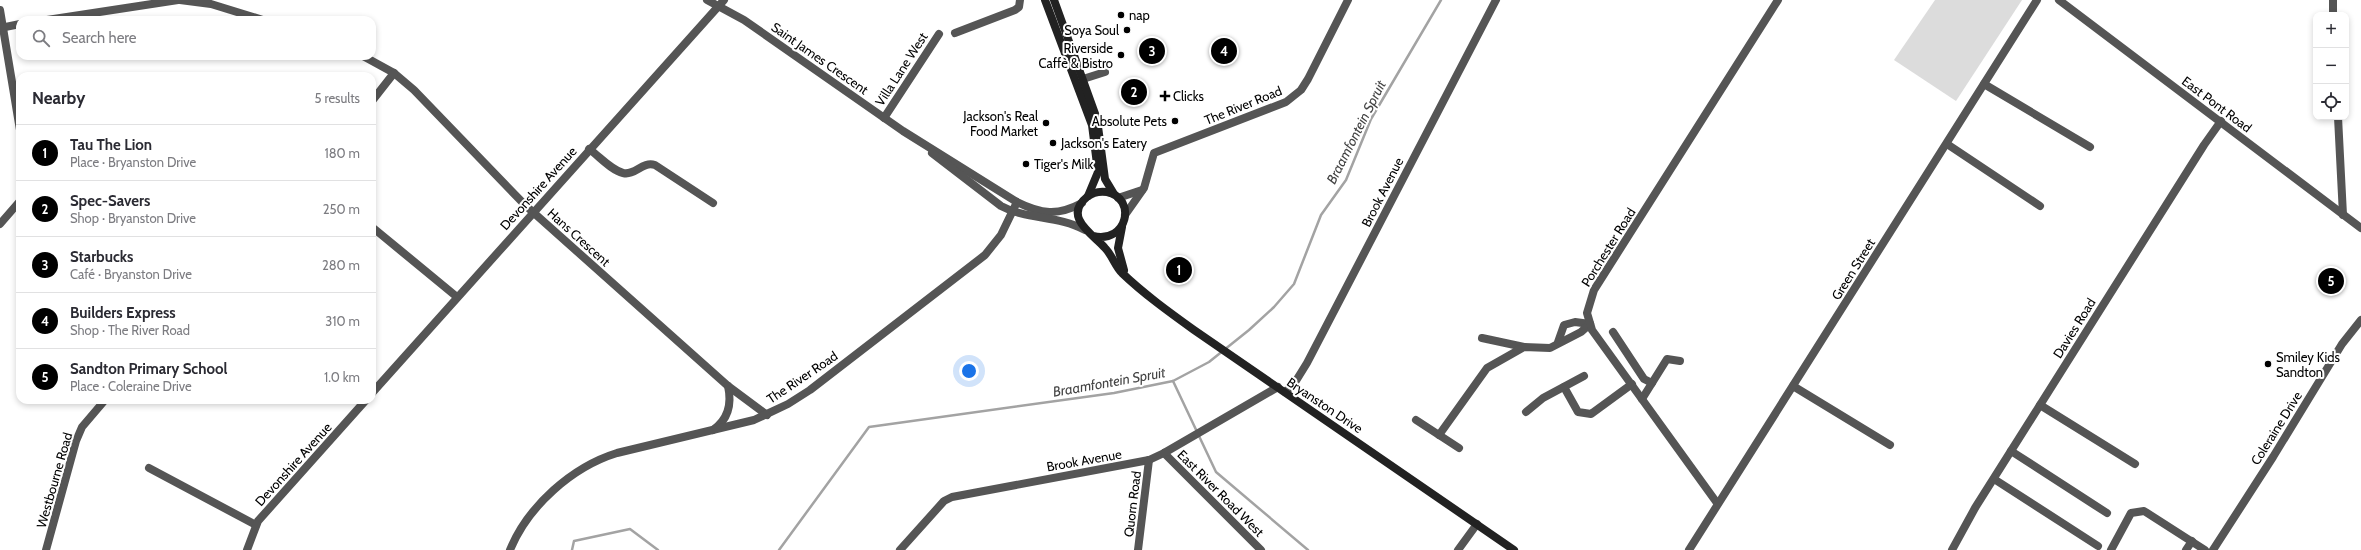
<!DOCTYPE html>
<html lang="en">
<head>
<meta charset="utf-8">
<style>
	:root { --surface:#fff; --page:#f7f7f7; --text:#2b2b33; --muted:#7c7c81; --line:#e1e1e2; --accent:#000 }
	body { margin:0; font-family:Cabin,sans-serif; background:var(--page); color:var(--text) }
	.controls { position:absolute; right:12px; top:12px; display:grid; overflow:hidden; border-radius:8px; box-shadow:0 2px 6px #0003 }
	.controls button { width:36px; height:36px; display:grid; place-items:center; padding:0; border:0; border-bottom:1px solid var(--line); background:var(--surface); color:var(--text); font:20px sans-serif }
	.you { position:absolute; left:969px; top:371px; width:14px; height:14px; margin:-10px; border:3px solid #fff; border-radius:50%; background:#1a73e8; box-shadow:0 0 0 6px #1a73e833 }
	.badge { display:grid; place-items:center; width:26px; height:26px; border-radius:50%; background:var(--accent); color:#fff; font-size:13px; font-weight:700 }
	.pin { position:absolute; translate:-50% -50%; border:2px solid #fff; box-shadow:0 1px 4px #0006 }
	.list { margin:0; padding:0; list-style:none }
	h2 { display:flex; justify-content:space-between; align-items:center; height:52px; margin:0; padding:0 16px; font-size:17px }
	h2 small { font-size:13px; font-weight:400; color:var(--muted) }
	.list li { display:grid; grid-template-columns:26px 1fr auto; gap:12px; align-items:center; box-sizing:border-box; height:56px; padding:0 16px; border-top:1px solid var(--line) }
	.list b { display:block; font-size:15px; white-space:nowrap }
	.list p { margin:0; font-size:13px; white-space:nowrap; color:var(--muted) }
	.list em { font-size:13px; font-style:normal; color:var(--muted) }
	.icon { flex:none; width:22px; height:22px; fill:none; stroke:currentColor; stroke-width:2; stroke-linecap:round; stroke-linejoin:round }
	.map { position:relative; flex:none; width:2361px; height:550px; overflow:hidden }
	.search { position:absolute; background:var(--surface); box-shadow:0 2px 6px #0003; left:16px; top:16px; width:360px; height:44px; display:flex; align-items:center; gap:10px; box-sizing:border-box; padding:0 14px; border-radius:12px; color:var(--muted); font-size:15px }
	.panel { position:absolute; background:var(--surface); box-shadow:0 2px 6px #0003; left:16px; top:72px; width:360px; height:332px; border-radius:12px }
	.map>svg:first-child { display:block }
	.green { fill:#dcdcdc }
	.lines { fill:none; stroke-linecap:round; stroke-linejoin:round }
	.stream { stroke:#a3a3a3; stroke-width:2.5 }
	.pedestrian { stroke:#555; stroke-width:8 }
	.minor { stroke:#555; stroke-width:8 }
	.tertiary { stroke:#555; stroke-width:8 }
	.secondary { stroke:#222; stroke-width:8 }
	.poi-dot { fill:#000; stroke:#fff; stroke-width:1.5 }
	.labels { text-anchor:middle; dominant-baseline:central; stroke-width:4; stroke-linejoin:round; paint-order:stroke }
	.poi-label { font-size:13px; fill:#000; stroke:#fff; text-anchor:start }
	.street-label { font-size:13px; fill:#000; stroke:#fff }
	.water-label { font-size:14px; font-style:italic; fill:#444; stroke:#fff }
</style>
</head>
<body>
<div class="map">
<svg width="2361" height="550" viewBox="0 0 2361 550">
	<rect width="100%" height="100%" fill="#fff"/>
	<path class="green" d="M 1935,0 L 2022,0 L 1956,101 L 1894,60 Z"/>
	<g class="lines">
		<g class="stream">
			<path d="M 1173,381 L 1216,472 L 1308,550"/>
			<path d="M 572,550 L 574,541 L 630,529 L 658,550"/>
			<path d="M 779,550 L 869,427 L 1114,393 L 1173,381 L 1209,362 L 1249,330 L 1274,307 L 1294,284 L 1321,215 L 1346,180 L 1371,119 L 1441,0"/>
		</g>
		<path class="pedestrian" d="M 1083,79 L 1105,72"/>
		<g class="minor">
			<path d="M 180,0 L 211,4 L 263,20"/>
			<path d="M 707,0 L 744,20 L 903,131 L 1017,202 C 1041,214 1058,216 1082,203"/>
			<path d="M 2059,0 L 2361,228"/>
			<path d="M 2333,0 L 2333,15"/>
			<path d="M 0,10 L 20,130"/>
			<path d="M 47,20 L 178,0"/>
			<path d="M 0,28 L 20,24"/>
			<path d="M 955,33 L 1015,10 L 1019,7 L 1020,0"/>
			<path d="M 363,56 L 394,73 L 414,90 L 525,205 L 728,386 L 767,415"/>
			<path d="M 1984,84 L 2090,147"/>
			<path d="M 372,101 L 394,73"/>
			<path d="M 2338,117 L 2343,215"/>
			<path d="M 884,118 L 939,34"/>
			<path d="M 1947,144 L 2040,206"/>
			<path d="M 589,149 C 599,156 611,170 623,173 C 635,176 642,161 655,165 L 713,203"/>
			<path d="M 932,153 L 1001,206 C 1027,220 1058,215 1085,230"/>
			<path d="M 1118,198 L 1142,190"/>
			<path d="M 1125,215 L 1144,188 L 1154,153 L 1286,102 L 1301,90 L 1308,79 L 1348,0"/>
			<path d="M 0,224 L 20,201"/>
			<path d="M 372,227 L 457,297"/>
			<path d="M 1613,332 L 1644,379 L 1652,383"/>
			<path d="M 1482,338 L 1524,347"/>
			<path d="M 1558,342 L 1564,325 L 1575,322 L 1590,324"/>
			<path d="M 1793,386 L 1890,445"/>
			<path d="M 1564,387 L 1578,412 L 1591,414 L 1632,384"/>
			<path d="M 1285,392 L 1294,384 L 1307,363 L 1496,0"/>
			<path d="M 372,393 L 724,0"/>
			<path d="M 1642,399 L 1667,359 L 1680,361"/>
			<path d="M 2040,405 L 2135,464"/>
			<path d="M 1526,412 L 1543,398 L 1584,376"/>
			<path d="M 1416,420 L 1459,448"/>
			<path d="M 713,430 C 729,419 732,404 728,386"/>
			<path d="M 1439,435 L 1487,368 L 1524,347 L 1550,348 L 1581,332 L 1590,324"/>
			<path d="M 2011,451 L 2107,513"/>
			<path d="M 1164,453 L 1261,550"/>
			<path d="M 149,468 L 256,525"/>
			<path d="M 1994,479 L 2098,546"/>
			<path d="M 1717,503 L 1592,330 L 1587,313 L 1594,290 L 1778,0"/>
			<path d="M 46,550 L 76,441 L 82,427 L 105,400"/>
			<path d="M 247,550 L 258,521 L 366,400"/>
			<path d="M 510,550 C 528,506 572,467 617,453 L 754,420 L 788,404 L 810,390 L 985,255 L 1001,235 L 1017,202"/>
			<path d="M 900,550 L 944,501 L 952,497 L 1149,460 L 1164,453 L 1278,387"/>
			<path d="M 1138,550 L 1149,460"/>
			<path d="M 1458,550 L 1477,524"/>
			<path d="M 1689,550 L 2037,0"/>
			<path d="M 1952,550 L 1975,508 L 2204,145 L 2221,121"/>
			<path d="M 2111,550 L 2131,513 L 2144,511 L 2205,550"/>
			<path d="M 2186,550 L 2192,541"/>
		</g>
		<path class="tertiary" d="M 2213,550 L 2273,457 L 2342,344 L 2361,320"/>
		<g class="secondary">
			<path d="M 1045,0 L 1092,125 L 1098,172 L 1088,196"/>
			<path d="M 1054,0 L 1097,119 L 1105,179 L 1114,194"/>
			<path d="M 1122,227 L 1118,248 L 1124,270"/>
			<path d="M 1093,236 C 1128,244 1137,198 1107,192 C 1100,191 1092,193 1087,197 C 1062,217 1094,235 1105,248 C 1112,255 1115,266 1122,273 C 1144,294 1169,312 1194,330 L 1514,550"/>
		</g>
	</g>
	<g class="poi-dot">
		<circle cx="1121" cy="15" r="4"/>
		<circle cx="1127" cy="30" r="4"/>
		<circle cx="1121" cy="55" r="4"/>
		<path d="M1163 90h4v4h4v4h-4v4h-4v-4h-4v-4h4z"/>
		<circle cx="1175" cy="121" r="4"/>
		<circle cx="1046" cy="123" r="4"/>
		<circle cx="1053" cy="143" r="4"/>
		<circle cx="1026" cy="164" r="4"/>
		<circle cx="2268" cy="364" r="4"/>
	</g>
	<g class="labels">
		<g class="poi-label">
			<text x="1129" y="15">nap</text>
			<text x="1119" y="30" text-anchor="end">Soya Soul</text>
			<text x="1113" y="48" text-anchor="end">Riverside<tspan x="1113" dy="15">Caffè &amp; Bistro</tspan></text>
			<text x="1173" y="96">Clicks</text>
			<text x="1038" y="116" text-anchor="end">Jackson's Real<tspan x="1038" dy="15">Food Market</tspan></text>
			<text x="1167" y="121" text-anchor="end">Absolute Pets</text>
			<text x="1061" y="143">Jackson's Eatery</text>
			<text x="1034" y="164">Tiger's Milk</text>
			<text x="2276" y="357">Smiley Kids<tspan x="2276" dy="15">Sandton</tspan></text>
		</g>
		<g class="street-label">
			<text transform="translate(820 58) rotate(35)">Saint James Crescent</text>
			<text transform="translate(901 69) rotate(-57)">Villa Lane West</text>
			<text transform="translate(2217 104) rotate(37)">East Pont Road</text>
			<text transform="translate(1243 105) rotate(-22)">The River Road</text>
			<text transform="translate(538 188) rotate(-48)">Devonshire Avenue</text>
			<text transform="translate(1382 192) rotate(-63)">Brook Avenue</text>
			<text transform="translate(579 237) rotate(42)">Hans Crescent</text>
			<text transform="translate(1608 247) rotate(-58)">Porchester Road</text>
			<text transform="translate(1853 269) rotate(-58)">Green Street</text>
			<text transform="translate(2074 328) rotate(-58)">Davies Road</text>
			<text transform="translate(802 377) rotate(-34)">The River Road</text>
			<text transform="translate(1325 405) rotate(34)">Bryanston Drive</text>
			<text transform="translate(2276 428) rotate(-58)">Coleraine Drive</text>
			<text transform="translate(1084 460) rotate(-10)">Brook Avenue</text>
			<text transform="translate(293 464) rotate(-48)">Devonshire Avenue</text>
			<text transform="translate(54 480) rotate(-74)">Westbourne Road</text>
			<text transform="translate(1221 493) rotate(45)">East River Road West</text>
			<text transform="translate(1132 504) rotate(-83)">Quorn Road</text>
		</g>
		<g class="water-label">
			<text transform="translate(1356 132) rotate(-63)">Braamfontein Spruit</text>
			<text transform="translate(1109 382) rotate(-10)">Braamfontein Spruit</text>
		</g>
	</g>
</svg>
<div class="controls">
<button>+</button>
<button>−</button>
<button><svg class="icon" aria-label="locate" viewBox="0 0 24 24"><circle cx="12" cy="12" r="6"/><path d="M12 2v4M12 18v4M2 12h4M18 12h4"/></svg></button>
</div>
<div class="you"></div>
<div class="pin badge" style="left:1179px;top:270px">1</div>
<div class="pin badge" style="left:1134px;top:92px">2</div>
<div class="pin badge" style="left:1152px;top:51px">3</div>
<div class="pin badge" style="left:1224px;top:51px">4</div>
<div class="pin badge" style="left:2331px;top:281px">5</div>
<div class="search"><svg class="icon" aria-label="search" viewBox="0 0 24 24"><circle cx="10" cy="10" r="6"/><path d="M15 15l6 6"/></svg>Search here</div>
<section class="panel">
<h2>Nearby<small>5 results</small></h2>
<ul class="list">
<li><span class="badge">1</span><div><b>Tau The Lion</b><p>Place · Bryanston Drive</p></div><em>180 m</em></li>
<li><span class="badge">2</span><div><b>Spec-Savers</b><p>Shop · Bryanston Drive</p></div><em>250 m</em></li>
<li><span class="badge">3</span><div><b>Starbucks</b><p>Café · Bryanston Drive</p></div><em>280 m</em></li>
<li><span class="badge">4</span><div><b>Builders Express</b><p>Shop · The River Road</p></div><em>310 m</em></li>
<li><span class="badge">5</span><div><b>Sandton Primary School</b><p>Place · Coleraine Drive</p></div><em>1.0 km</em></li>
</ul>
</section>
</div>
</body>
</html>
